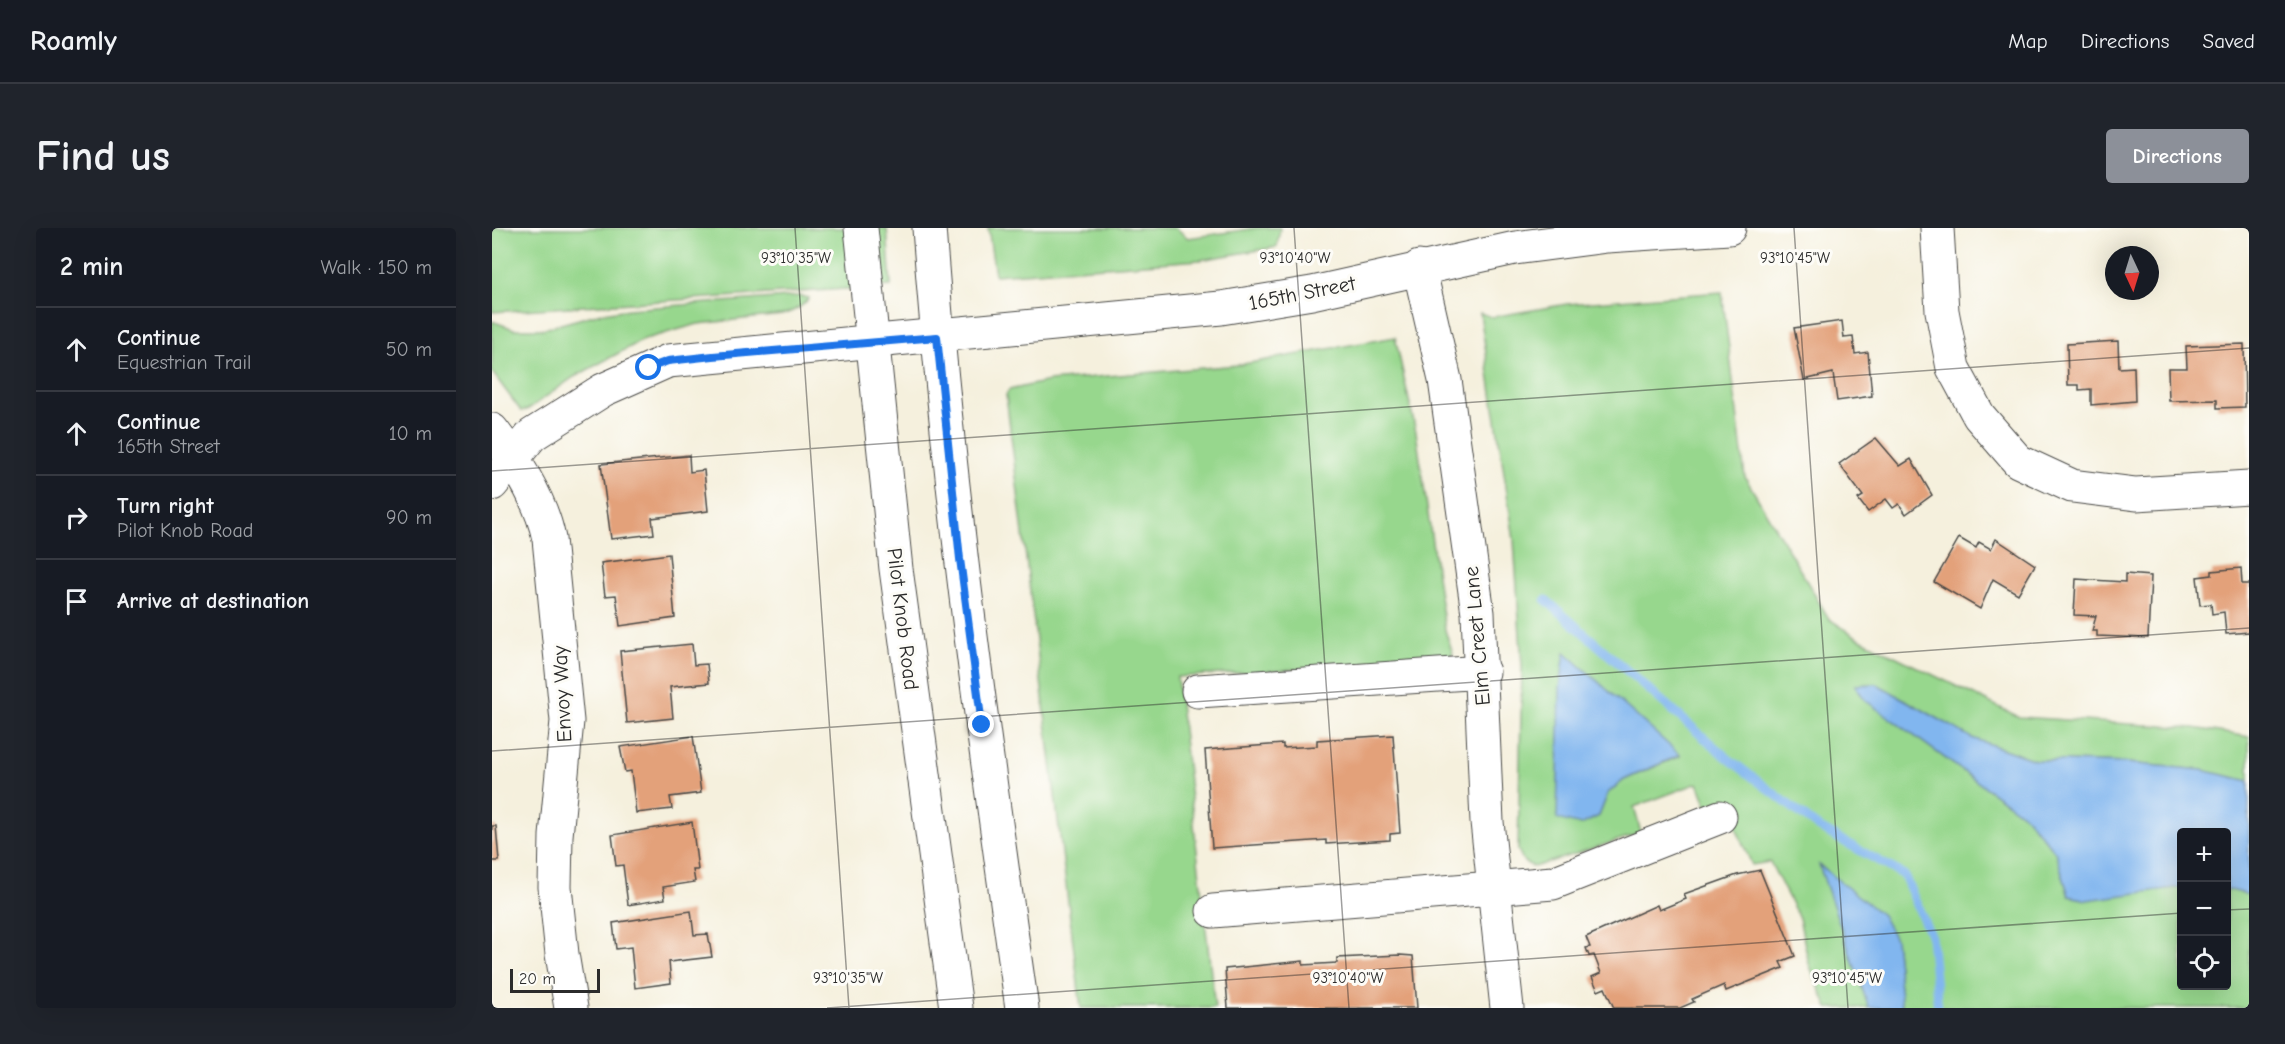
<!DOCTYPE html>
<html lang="en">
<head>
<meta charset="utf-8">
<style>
	:root { --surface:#171b24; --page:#20242c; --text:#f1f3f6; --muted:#9ea1a6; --line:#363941; --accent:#8c9099 }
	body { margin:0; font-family:"Comic Neue",sans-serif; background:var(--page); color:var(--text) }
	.controls { position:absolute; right:18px; bottom:18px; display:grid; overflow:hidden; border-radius:6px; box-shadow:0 6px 24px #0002 }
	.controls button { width:54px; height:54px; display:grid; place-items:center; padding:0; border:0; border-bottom:2px solid var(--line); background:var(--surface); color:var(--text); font:30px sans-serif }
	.compass { position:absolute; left:1613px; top:18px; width:54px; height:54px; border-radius:50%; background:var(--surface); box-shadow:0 6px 24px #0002; rotate:176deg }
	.scale { position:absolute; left:18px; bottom:15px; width:90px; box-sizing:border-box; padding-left:6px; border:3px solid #2b2b2b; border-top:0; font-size:16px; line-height:21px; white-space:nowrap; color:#2b2b2b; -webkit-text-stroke:4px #fdfcf7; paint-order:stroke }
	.stop { position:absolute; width:18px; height:18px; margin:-14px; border:4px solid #1a73e8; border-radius:50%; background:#fff }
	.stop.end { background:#1a73e8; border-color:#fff; box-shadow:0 2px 6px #0008 }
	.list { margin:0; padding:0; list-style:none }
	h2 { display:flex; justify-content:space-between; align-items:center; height:78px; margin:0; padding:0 24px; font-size:26px }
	h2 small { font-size:20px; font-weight:400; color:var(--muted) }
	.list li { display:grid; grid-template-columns:39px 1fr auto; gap:18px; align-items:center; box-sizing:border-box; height:84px; padding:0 24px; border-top:2px solid var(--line) }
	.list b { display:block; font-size:22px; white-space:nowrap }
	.list p { margin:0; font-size:20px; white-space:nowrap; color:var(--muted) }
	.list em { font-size:20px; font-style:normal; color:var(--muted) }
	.icon { flex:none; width:33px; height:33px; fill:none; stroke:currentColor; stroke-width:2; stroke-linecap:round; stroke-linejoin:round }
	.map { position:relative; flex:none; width:1757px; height:780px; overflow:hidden; border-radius:6px }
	header { display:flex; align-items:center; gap:36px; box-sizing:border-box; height:84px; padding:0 30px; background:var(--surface); border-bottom:2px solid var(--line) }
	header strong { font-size:28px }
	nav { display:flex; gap:33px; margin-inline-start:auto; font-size:21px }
	.intro { display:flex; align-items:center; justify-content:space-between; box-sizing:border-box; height:144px; padding:0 36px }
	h1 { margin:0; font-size:42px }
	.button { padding:15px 27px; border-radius:6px; background:var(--accent); color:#fff; font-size:21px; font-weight:700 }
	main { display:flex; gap:36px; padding:0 36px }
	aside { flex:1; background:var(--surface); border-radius:6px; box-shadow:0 6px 24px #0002 }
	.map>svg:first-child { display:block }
	.green { fill:#97d78d; stroke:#61815c; stroke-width:1.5; fill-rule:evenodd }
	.water { fill:#81b6ef; stroke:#56708d; stroke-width:1.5 }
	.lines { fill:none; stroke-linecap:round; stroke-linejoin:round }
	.stream { stroke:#81b6ef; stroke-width:9 }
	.building { fill:#e3a17a }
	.minor-casing { stroke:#494946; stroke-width:35 }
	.major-casing { stroke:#494946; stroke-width:35 }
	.minor { stroke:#fff; stroke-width:33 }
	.major { stroke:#fff; stroke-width:33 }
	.route { stroke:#1a73e8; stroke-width:8 }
	.ticks { fill:none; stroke:#2b2b2b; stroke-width:1.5; stroke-opacity:0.45 }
	.labels { text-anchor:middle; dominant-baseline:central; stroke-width:6; stroke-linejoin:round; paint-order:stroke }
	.street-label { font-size:21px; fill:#2b2b2b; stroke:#fdfcf7 }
	.ticks-label { font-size:15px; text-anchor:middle; fill:#2b2b2b; stroke:#fdfcf7; stroke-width:6; stroke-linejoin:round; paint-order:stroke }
</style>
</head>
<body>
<header>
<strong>Roamly</strong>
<nav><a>Map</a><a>Directions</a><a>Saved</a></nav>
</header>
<div class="intro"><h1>Find us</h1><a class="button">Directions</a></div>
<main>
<aside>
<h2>2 min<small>Walk · 150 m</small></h2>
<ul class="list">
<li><svg class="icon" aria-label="ahead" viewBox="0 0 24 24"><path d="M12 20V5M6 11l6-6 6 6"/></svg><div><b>Continue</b><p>Equestrian Trail</p></div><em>50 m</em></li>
<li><svg class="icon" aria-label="ahead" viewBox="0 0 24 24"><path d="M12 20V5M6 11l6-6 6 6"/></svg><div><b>Continue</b><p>165th Street</p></div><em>10 m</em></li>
<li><svg class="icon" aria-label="right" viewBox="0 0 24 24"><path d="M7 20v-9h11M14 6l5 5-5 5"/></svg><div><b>Turn right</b><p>Pilot Knob Road</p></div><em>90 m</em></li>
<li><svg class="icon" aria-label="arrive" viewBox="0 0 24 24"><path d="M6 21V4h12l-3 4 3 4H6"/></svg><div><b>Arrive at destination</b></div></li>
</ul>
</aside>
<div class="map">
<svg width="1757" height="780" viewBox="0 0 1757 780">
	<rect width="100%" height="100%" fill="#fdfcf7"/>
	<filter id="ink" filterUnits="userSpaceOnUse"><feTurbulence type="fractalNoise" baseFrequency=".0167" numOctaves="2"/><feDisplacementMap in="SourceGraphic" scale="12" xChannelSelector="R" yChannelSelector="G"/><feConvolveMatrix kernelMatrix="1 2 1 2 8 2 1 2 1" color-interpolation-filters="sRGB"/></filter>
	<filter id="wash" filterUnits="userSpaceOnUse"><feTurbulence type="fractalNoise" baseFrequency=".008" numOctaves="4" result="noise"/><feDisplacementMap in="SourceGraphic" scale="24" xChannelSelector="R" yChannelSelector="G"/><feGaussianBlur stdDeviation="1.35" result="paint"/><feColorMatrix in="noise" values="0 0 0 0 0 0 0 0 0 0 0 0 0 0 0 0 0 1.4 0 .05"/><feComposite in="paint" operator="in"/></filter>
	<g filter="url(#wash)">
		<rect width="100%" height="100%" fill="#f5f0dd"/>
		<g class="green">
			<path d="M 0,0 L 395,0 L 399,58 L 0,84 Z"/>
			<path d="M 496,0 L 684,0 L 696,10 L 765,0 L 788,0 L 785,19 L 708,32 L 503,47 Z"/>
			<path d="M 1230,64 L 1253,249 L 1337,391 L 1368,411 L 1527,489 L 1702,500 L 1757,509 L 1757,553 L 1710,542 L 1635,535 L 1543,532 L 1480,510 L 1385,456 L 1363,457 L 1373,472 L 1534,589 L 1564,625 L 1577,668 L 1689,659 L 1690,758 L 1734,758 L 1735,661 L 1757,667 L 1757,780 L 1410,780 L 1403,711 L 1328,637 L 1377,780 L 1336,780 L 1317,736 L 1307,690 L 1278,634 L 1260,637 L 1232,572 L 1215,578 L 1206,555 L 1142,579 L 1149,605 L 1042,639 L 1032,634 L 1026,622 L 1030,439 L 1022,312 L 988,85 L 1000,89 L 1075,76 ZM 1073,425 L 1188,528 L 1132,552 L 1116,565 L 1107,588 L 1089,597 Z"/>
			<path d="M 308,68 L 317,70 C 311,79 300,84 290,87 L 206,96 L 153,111 L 82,149 L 35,182 L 29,183 L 0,144 L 0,93 L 22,101 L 51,101 L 105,86 L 137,81 Z"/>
			<path d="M 903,109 L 924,204 L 953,402 L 961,426 L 953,431 L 685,449 L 723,780 L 589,780 L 514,167 L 517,162 L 557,153 L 746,137 Z"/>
		</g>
		<g class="water">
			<path d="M 1073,424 L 1188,527 L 1132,552 L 1116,565 L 1107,588 L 1089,597 L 1065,591 L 1068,460 Z"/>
			<path d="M 1385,456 L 1480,510 L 1543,532 L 1635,535 L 1710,542 L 1757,553 L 1757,667 L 1735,661 L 1734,604 L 1690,604 L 1689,659 L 1595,672 L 1577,668 L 1564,625 L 1534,589 L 1373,472 L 1363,457 Z"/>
			<path d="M 1327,637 L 1390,687 L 1403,711 L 1410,780 L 1377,780 Z"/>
		</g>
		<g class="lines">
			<path class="stream" d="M 1054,372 L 1233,528 L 1326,599 L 1412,647 L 1439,709 L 1446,780"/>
		</g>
		<g id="blocks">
			<g class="building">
				<path d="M 1350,93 L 1352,110 L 1361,109 L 1363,126 L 1376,124 L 1380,168 L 1345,173 L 1341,145 L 1312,152 L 1302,100 Z"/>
				<path d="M 1626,113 L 1627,140 L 1642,139 L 1643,173 L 1599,177 L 1599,161 L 1587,162 L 1587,157 L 1576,157 L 1575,116 Z"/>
				<path d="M 1752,116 L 1753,179 L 1725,180 L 1725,172 L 1677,173 L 1676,140 L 1695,140 L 1694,118 Z"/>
				<path d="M 1384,210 L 1408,238 L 1419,231 L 1440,267 L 1414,286 L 1407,276 L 1401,280 L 1394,271 L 1376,284 L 1366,271 L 1371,268 L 1347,236 Z"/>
				<path d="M 197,227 L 198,244 L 212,242 L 216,283 L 160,290 L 162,306 L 119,311 L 109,236 Z"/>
				<path d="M 1467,310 L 1484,320 L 1487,314 L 1499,321 L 1504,311 L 1543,337 L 1526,366 L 1501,351 L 1488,381 L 1442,354 Z"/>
				<path d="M 177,326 L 183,390 L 128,398 L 124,367 L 113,368 L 109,335 Z"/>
				<path d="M 1749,340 L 1750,356 L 1757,356 L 1757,404 L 1734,406 L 1732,384 L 1720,386 L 1719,376 L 1708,377 L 1705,349 L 1720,347 L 1720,343 Z"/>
				<path d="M 1633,346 L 1659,348 L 1656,410 L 1605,408 L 1605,403 L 1600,403 L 1604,388 L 1582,387 L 1584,351 L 1633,354 Z"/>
				<path d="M 200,416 L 202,437 L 215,436 L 217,455 L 178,459 L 181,490 L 135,495 L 128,423 Z"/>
				<path d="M 901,507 L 908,605 L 898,606 L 898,612 L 834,616 L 834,612 L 720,620 L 713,522 L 791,516 L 791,520 L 825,518 L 825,512 Z"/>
				<path d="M 201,508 L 209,565 L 178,569 L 180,581 L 144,585 L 139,543 L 133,544 L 128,519 Z"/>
				<path d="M 200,594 L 206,642 L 201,642 L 203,654 L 171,659 L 173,671 L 136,677 L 131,637 L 124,638 L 120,607 Z"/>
				<path d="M 0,598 L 4,598 L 7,633 L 0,633 Z"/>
				<path d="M 1268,642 L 1303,728 L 1288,734 L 1291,740 L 1234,763 L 1232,757 L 1200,771 L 1202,774 L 1188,780 L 1122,780 L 1113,760 L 1106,763 L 1100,749 L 1109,745 L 1102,727 L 1097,728 L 1094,720 L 1098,719 L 1094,709 L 1165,677 L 1167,682 L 1194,671 L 1192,666 L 1245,647 Z"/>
				<path d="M 199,683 L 202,707 L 216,706 L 220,729 L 177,734 L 179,755 L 143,760 L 139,719 L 124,721 L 121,695 Z"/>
				<path d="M 908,727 L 921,728 L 925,780 L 736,780 L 733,741 L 811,733 L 811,737 L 845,735 L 845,730 Z"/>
			</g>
		</g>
	</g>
	<g filter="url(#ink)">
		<use href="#blocks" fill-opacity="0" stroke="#494946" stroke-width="1.5"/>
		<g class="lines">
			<g class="minor-casing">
				<g id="minor">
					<path d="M 1445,0 L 1450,83 L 1461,140 L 1487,188 L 1526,233 L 1580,258 L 1644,266 L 1757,259"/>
					<path d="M 927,39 L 953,152 L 986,385 L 995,594 L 1015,780"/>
					<path d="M 0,202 C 25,234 49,271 57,311 L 75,493 L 64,608 L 63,659 L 70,726 L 79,780"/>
					<path d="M 0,256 L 40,207 L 111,162 L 176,133 L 729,80 L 820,65 L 1023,20 L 1115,8 L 1237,0"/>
					<path d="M 706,463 L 991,444"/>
					<path d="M 721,683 L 1061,655 L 1228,589"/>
				</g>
			</g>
			<g class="major-casing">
				<g id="major">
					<path d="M 369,0 L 404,341 L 464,780"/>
					<path d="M 437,0 C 456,261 493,521 530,780"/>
				</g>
			</g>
			<use href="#minor" class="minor"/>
			<use href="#major" class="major"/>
		</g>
	</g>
	<g class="lines" filter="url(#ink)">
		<path class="route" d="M 157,140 L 176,133 L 221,128 L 445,109 L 468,331 L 490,497"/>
	</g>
	<path class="ticks" d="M 303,0 L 357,780M 802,0 L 857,780M 1302,0 L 1356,780M 0,243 L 1757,120M 0,523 L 1757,400M 1734,682 L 1757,681M 335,780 L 1690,685"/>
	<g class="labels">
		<g class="street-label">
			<text transform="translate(810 65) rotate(-11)">165th Street</text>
			<text transform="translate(411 391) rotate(83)">Pilot Knob Road</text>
			<text transform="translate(985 408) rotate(-95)">Elm Creet Lane</text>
			<text transform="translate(70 466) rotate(-93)">Envoy Way</text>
		</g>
	</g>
	<g class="ticks-label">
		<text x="304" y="35">93°10'35"W</text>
		<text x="803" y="35">93°10'40"W</text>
		<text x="1303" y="35">93°10'45"W</text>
		<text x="356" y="755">93°10'35"W</text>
		<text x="856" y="755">93°10'40"W</text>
		<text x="1355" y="755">93°10'45"W</text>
	</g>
</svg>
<div class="controls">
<button>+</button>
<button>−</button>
<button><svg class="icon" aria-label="locate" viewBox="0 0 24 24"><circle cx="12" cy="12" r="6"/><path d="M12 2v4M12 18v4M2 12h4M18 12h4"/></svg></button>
</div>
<svg class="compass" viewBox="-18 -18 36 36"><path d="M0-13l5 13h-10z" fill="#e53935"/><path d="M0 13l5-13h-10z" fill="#9ea1a6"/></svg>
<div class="scale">20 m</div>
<div class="stop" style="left:157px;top:140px"></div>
<div class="stop end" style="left:490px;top:497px"></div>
</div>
</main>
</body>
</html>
